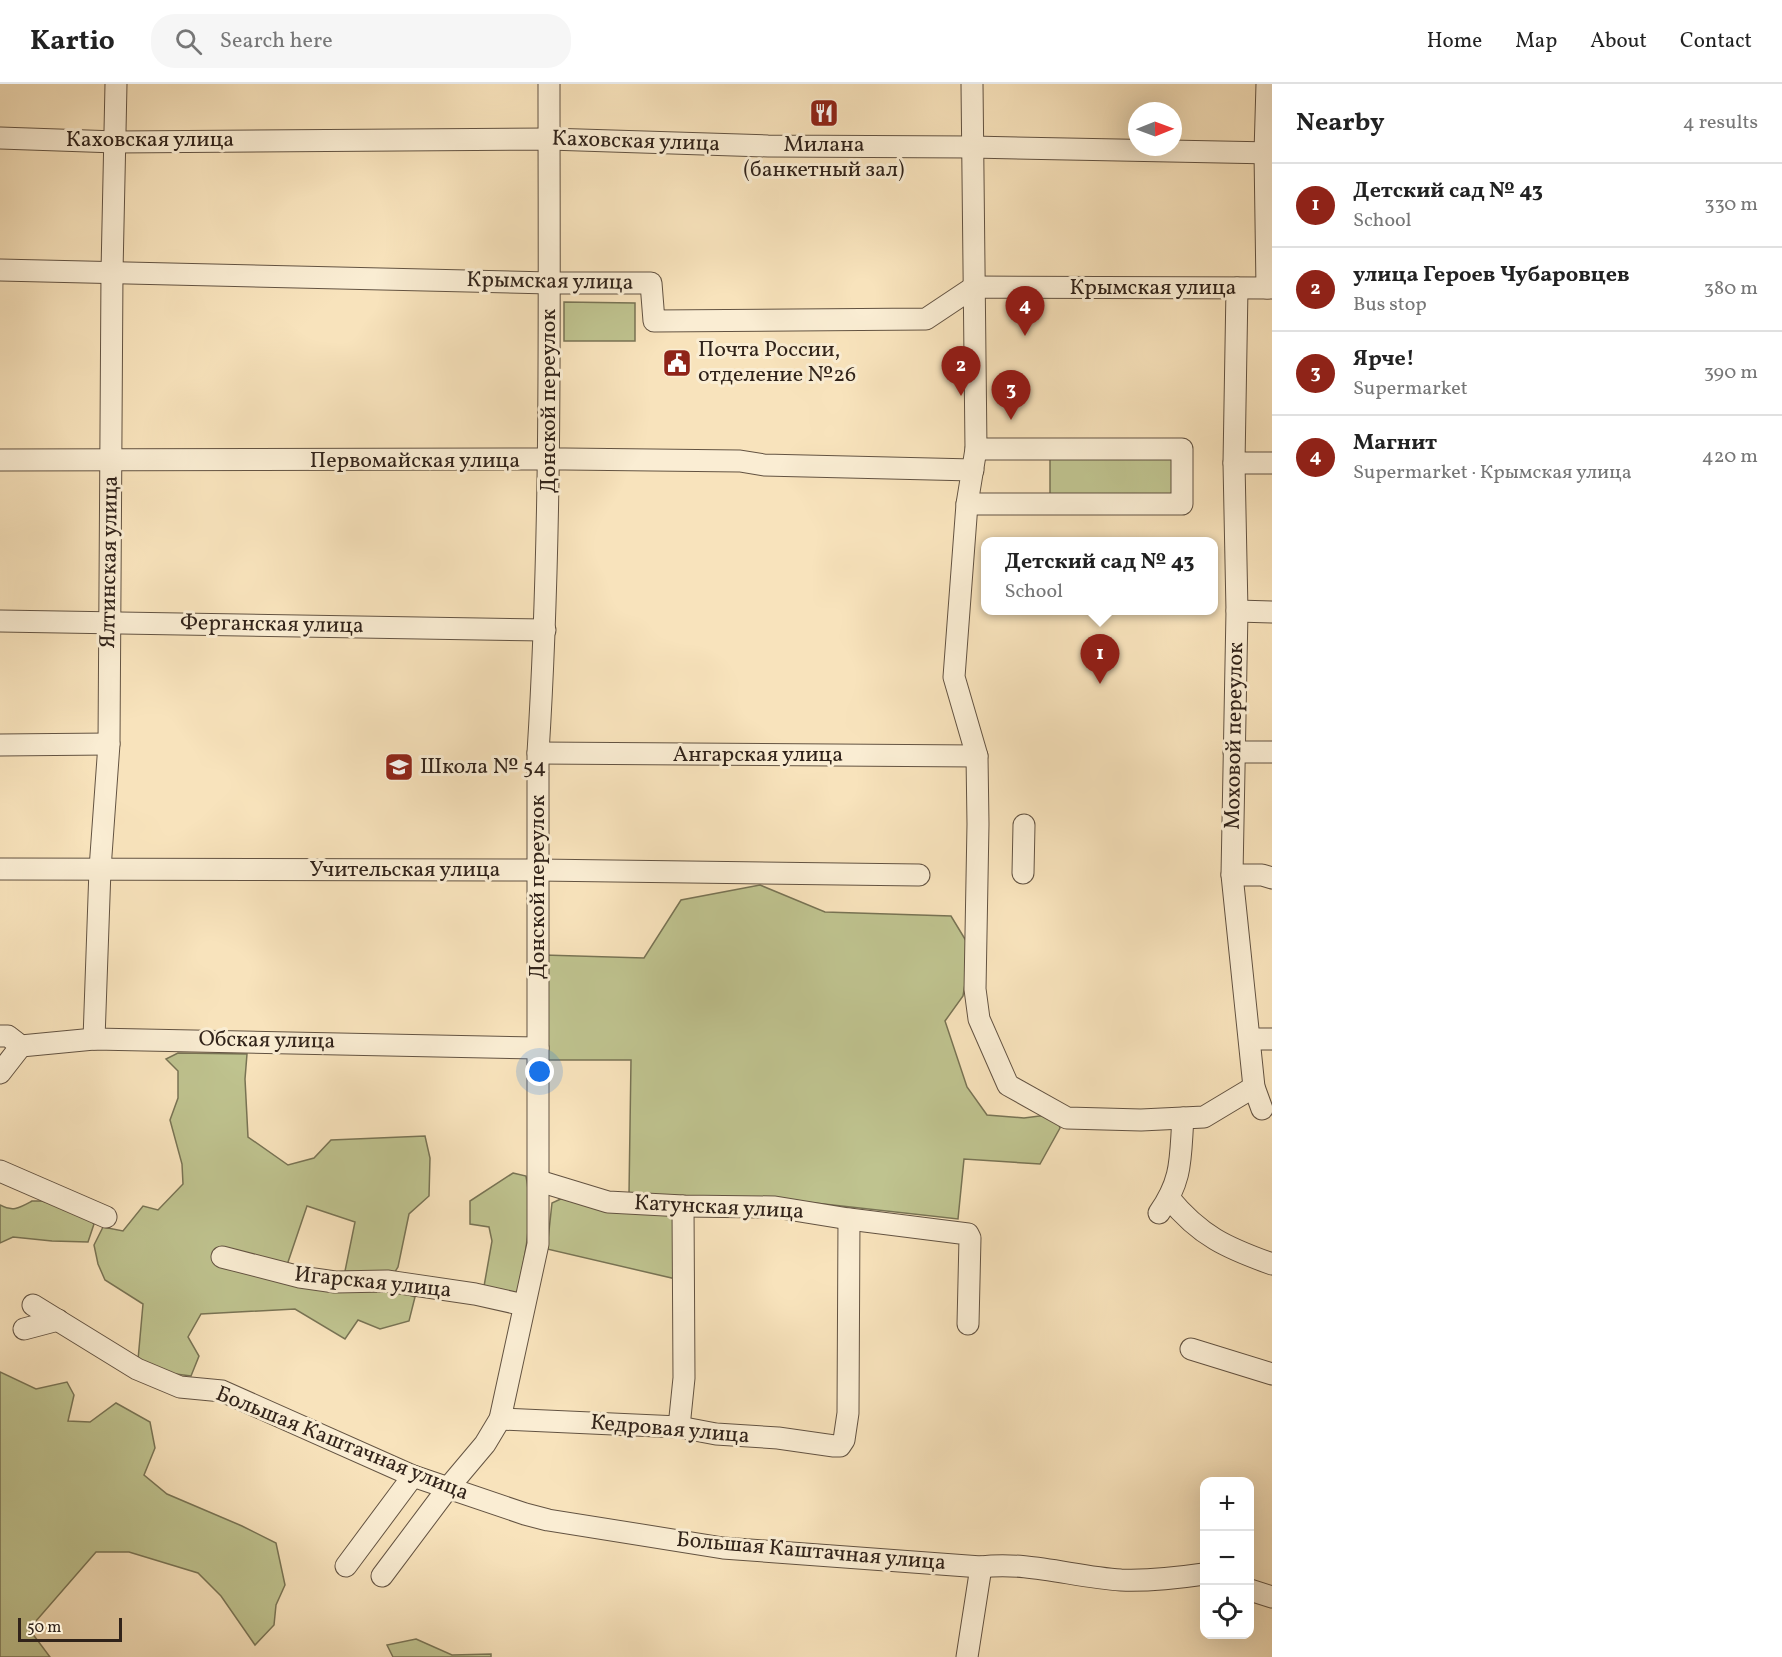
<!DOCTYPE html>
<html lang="en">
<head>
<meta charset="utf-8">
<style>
	:root { --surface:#fff; --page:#f6f6f6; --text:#222; --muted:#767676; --line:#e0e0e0; --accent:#8f2418 }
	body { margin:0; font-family:Vollkorn,serif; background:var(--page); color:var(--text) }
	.controls { position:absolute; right:18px; bottom:18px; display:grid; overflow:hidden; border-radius:12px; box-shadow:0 6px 24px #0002 }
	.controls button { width:54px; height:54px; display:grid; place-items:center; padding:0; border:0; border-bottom:2px solid var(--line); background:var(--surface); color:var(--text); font:30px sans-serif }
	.compass { position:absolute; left:1128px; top:18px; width:54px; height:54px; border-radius:50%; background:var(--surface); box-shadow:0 6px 24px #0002; rotate:89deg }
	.scale { position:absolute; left:18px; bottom:15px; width:104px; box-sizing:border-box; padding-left:6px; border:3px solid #31231a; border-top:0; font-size:16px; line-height:21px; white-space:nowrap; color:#31231a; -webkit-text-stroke:4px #faedd3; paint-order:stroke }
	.you { position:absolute; left:540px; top:988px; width:21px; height:21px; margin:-15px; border:4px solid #fff; border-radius:50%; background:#1a73e8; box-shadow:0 0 0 9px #1a73e833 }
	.badge { display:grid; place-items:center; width:39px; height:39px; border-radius:50%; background:var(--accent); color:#fff; font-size:20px; font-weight:700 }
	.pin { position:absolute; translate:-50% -50px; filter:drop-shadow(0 2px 3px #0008) }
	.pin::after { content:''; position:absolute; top:32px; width:21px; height:18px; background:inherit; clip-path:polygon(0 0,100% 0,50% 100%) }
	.popup { position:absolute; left:981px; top:453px; width:237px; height:78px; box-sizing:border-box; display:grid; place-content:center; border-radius:12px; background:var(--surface); filter:drop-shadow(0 2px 4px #0005); font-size:20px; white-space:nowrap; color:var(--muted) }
	.popup b { font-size:22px; color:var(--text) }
	.popup::after { content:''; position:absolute; left:50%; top:100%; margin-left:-12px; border:12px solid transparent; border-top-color:var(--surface) }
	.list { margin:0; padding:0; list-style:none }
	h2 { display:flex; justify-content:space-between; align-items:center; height:78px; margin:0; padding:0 24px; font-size:26px }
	h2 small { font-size:20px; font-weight:400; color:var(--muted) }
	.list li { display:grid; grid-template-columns:39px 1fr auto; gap:18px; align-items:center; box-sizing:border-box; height:84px; padding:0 24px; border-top:2px solid var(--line) }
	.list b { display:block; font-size:22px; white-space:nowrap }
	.list p { margin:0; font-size:20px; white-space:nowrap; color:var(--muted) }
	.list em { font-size:20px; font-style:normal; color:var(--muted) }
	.icon { flex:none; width:33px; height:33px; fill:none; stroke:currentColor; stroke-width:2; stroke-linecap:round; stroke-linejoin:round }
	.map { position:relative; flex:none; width:1272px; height:1573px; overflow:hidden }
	header { display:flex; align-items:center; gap:36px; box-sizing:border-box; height:84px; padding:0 30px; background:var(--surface); border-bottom:2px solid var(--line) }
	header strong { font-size:28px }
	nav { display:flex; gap:33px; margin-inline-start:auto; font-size:21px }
	.search { width:420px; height:54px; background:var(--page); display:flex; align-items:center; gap:15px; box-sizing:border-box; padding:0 21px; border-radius:24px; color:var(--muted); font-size:22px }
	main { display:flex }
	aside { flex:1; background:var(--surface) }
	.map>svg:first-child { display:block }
	.green { fill:#bfc38f; stroke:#787354; stroke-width:1.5 }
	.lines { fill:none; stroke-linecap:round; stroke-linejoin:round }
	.minor-casing { stroke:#635342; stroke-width:23 }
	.minor { stroke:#faedd3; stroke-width:21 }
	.labels { text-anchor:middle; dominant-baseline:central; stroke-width:6; stroke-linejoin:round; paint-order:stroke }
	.street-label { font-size:22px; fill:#31231a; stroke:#faedd3 }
	.poi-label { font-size:22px; fill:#31231a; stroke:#faedd3; text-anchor:start }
</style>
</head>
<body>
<header>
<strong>Kartio</strong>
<div class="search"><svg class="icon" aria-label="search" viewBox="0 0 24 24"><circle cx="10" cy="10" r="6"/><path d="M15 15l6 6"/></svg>Search here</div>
<nav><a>Home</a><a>Map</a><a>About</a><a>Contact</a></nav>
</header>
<main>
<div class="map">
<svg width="1272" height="1573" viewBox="0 0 1272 1573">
	<rect width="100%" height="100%" fill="#f8e3bc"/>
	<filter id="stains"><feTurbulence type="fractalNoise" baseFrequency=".00333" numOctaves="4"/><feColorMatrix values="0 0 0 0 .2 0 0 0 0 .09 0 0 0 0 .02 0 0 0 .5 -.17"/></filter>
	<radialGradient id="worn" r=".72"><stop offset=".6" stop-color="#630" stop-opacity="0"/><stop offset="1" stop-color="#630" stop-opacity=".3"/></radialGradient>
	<g class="green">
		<path d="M 564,218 L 635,219 L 635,257 L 564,257 Z"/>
		<path d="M 1182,365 L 1182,419 L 1050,420 L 1050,366 Z"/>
		<path d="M 760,801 L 825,828 L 951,832 L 971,865 L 963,912 L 945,937 L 967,1003 L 987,1031 L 1024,1034 L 1055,1030 L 1060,1044 L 1040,1080 L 964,1075 L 958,1135 L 779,1115 L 629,1110 L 631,976 L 543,976 L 544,871 L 644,874 L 681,816 Z"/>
		<path d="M 178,969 L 247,970 L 245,995 L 248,1053 L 288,1081 L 314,1074 L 331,1056 L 425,1052 L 430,1074 L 429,1112 L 409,1130 L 398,1183 L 393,1191 L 345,1187 L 355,1138 L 307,1122 L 286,1184 L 388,1204 L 415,1213 L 409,1237 L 380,1245 L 358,1236 L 345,1255 L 295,1225 L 201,1230 L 188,1253 L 199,1272 L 191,1292 L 153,1287 L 138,1276 L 143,1220 L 105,1196 L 98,1180 L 94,1161 L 103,1143 L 123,1147 L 143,1122 L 158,1126 L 183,1100 L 182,1080 L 170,1036 L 178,1014 L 178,987 L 166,975 Z"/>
		<path d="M 513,1089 L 526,1092 C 534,1132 525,1174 516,1214 L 483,1208 L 492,1157 L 489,1143 L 470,1140 L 470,1117 Z"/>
		<path d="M 567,1112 L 678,1129 L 676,1195 L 547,1165 L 552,1119 Z"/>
		<path d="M 32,1117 L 42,1117 L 79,1127 L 94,1140 L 88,1158 L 52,1157 L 13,1153 L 0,1159 L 0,1121 C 13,1128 19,1124 32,1117 Z"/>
		<path d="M 0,1288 L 36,1305 L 67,1298 L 74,1311 L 68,1337 L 90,1338 L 116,1319 L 150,1338 L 155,1364 L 144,1391 L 167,1410 L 242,1442 L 276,1459 L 285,1501 L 276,1521 L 274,1541 L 255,1561 L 221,1512 L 198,1489 L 129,1468 L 96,1468 L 29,1545 L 50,1573 L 0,1573 Z"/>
		<path d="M 416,1555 L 452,1571 L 491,1570 L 491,1573 L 393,1573 L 387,1561 Z"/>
	</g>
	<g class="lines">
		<g class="minor-casing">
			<g id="minor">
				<path d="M 972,0 L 976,365 L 967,420 L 954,593 L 977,672 L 978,740 L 975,905 L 979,935 L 1008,1001 L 1067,1034 L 1141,1036 L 1204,1033 L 1254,1003"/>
				<path d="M 1267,0 L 1265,69 L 1267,204"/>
				<path d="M 0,54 L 116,58 L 549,55 L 768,62 L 971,63 L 1272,69"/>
				<path d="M 0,186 L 550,199 L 651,199 L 654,237 L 926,235 L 974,203 L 1272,204"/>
				<path d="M 1237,204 L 1234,379 L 1237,527 L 1232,791 L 1254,1003 L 1262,1025"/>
				<path d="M 0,376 L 565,375 L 740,377 L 764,381 L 973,386"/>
				<path d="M 1234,379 L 1272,379"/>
				<path d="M 967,420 L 1182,420 L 1182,365 L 976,365"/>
				<path d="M 1237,527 L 1272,528"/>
				<path d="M 0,537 L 545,546"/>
				<path d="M 0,661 L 109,660"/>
				<path d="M 1234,668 L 1272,668"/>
				<path d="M 538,669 L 977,672"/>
				<path d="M 0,785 L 538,786 L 919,791"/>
				<path d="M 1023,789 L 1024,741"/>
				<path d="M 1232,791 L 1262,791 L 1272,794"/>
				<path d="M 0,952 L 8,952 L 21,962 L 94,955 L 538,964"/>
				<path d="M 94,955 L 100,785 L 109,660 L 112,188 L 116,0"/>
				<path d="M 1257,955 L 1272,955"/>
				<path d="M 0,989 L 21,962"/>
				<path d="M 0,1087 L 106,1133"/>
				<path d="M 539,1097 L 608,1118 L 683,1122 L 775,1123 L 849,1135 L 968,1150 L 970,1154 L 968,1240"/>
				<path d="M 1169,1114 C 1200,1152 1227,1164 1272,1180"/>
				<path d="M 1159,1129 C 1183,1095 1180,1074 1183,1034"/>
				<path d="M 222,1173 L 300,1193 L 335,1198 L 387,1197 L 475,1210 L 524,1221"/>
				<path d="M 33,1221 L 137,1285 L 180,1303 L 222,1307 L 413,1392 L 525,1430 L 548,1436 L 723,1464 L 981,1483 C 1027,1477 1074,1493 1121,1496 C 1149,1497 1177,1494 1204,1490"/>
				<path d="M 24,1245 L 58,1236"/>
				<path d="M 1191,1265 L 1272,1290"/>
				<path d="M 500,1335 L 679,1343 L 716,1350 L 778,1354 L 834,1362 L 840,1362 L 844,1356 L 848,1329 L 849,1135"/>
				<path d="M 679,1343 L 684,1294 L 683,1122"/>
				<path d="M 346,1482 L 413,1392"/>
				<path d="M 382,1492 L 448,1404 L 485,1360 L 500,1335 L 538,1160 L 538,669 C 552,446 549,223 549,0"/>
				<path d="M 1250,1506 L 1272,1513"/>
				<path d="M 967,1573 L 981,1483"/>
			</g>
		</g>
		<use href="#minor" class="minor"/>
	</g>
	<defs>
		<g id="restaurant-square" transform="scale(1.5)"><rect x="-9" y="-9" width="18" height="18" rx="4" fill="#8f2418" stroke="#faedd3"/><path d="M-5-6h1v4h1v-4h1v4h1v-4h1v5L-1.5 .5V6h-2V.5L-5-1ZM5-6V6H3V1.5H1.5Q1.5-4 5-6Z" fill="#fff"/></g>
		<g id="civic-square" transform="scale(1.5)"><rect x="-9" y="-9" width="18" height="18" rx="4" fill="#8f2418" stroke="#faedd3"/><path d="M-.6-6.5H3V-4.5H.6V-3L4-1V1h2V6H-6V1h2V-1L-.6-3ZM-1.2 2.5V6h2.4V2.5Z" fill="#fff"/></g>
		<g id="school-square" transform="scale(1.5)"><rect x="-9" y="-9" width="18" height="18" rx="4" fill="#8f2418" stroke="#faedd3"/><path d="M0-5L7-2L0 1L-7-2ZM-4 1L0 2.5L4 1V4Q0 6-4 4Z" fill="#fff"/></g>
	</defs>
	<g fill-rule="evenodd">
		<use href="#restaurant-square" x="824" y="29"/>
		<use href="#civic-square" x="677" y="279"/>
		<use href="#school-square" x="399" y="683"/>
	</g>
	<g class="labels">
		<g class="street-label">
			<text x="150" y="56">Каховская улица</text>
			<text transform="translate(636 58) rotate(2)">Каховская улица</text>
			<text transform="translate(550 198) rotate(1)">Крымская улица</text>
			<text x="1153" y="204">Крымская улица</text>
			<text transform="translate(549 317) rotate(-90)">Донской переулок</text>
			<text x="415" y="377">Первомайская улица</text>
			<text transform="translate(110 478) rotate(-89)">Ялтинская улица</text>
			<text transform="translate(272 541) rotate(1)">Ферганская улица</text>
			<text transform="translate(1235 652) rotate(-89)">Моховой переулок</text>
			<text x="758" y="671">Ангарская улица</text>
			<text x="405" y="786">Учительская улица</text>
			<text transform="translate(538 803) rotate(-90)">Донской переулок</text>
			<text transform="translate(267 957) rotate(1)">Обская улица</text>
			<text transform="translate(719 1124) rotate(3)">Катунская улица</text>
			<text transform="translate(373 1199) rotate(6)">Игарская улица</text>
			<text transform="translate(670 1346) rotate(5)">Кедровая улица</text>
			<text transform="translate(342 1360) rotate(22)">Большая Каштачная улица</text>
			<text transform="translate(811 1468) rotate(5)">Большая Каштачная улица</text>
		</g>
		<g class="poi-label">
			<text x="824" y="61" text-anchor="middle">Милана<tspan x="824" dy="25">(банкетный зал)</tspan></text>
			<text x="698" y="266">Почта России,<tspan x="698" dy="25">отделение №26</tspan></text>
			<text x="420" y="683">Школа № 54</text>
		</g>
	</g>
	<rect width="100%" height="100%" filter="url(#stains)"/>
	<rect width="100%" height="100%" fill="url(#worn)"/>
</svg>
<div class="controls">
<button>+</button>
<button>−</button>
<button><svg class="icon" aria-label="locate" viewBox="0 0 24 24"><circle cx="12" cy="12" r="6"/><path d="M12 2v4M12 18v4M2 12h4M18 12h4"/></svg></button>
</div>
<svg class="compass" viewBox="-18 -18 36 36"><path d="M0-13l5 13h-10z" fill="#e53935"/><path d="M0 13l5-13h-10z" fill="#767676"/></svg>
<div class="scale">50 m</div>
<div class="you"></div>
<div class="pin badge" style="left:1100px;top:600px">1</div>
<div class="popup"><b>Детский сад № 43</b>School</div>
<div class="pin badge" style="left:961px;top:312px">2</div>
<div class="pin badge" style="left:1011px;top:336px">3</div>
<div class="pin badge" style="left:1025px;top:252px">4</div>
</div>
<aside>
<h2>Nearby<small>4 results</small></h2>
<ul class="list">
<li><span class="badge">1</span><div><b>Детский сад № 43</b><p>School</p></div><em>330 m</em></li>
<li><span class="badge">2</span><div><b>улица Героев Чубаровцев</b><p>Bus stop</p></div><em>380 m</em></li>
<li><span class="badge">3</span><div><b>Ярче!</b><p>Supermarket</p></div><em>390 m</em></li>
<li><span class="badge">4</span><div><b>Магнит</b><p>Supermarket · Крымская улица</p></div><em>420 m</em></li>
</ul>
</aside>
</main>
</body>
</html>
